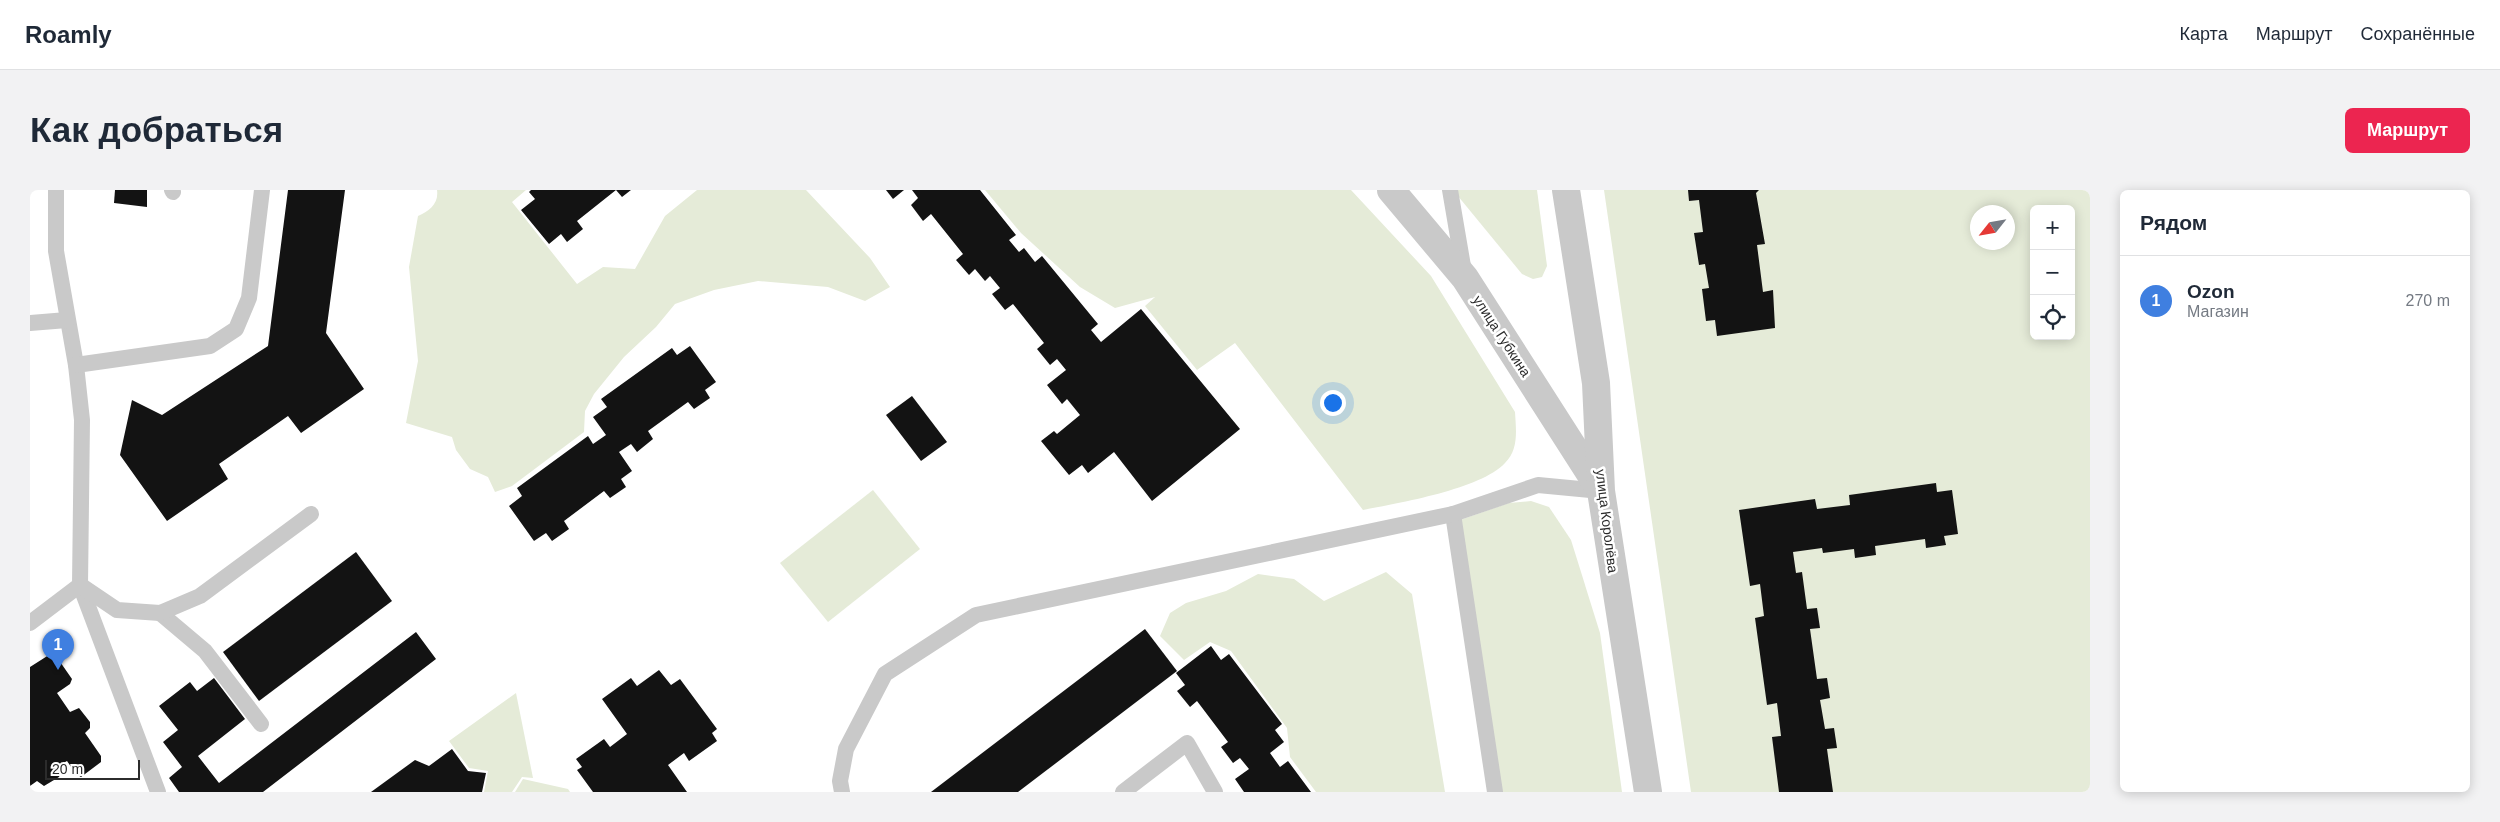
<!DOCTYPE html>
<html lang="ru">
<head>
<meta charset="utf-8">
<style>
	:root { --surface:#fff; --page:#f2f2f3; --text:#1f2937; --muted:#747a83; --line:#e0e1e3; --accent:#ec2550 }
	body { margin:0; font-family:Arial,sans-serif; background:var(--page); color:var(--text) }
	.controls { position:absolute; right:15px; top:15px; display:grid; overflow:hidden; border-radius:8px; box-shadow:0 2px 12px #0003 }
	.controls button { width:45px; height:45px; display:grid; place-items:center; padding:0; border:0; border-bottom:1px solid var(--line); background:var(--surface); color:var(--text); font:25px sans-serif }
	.compass { position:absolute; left:1940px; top:15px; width:45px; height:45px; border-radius:50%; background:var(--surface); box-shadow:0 2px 12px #0003; rotate:239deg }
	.scale { position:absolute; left:15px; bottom:12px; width:95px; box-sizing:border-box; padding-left:5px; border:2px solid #2c2c2c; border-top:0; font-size:14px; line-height:18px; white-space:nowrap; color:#2c2c2c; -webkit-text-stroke:4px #fff; paint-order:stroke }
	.you { position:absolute; left:1302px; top:212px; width:18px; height:18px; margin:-12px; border:4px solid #fff; border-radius:50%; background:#1a73e8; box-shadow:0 0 0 8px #1a73e833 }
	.badge { display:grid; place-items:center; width:32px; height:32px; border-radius:50%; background:var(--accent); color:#fff; font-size:16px; font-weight:700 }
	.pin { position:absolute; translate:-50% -41px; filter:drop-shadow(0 1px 2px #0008) }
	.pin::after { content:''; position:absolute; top:26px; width:18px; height:15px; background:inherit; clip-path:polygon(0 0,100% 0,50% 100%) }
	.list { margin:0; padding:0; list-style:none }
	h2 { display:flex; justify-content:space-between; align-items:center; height:65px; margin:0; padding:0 20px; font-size:21px }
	h2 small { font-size:16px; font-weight:400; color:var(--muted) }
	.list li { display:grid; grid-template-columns:32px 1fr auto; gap:15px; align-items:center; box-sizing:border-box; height:90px; padding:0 20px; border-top:1px solid var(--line) }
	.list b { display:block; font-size:19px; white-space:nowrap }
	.list p { margin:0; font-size:16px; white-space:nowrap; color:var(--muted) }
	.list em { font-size:16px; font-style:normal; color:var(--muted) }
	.icon { flex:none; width:28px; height:28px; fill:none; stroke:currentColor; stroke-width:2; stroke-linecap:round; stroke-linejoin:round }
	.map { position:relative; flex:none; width:2060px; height:602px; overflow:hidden; border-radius:8px }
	header { display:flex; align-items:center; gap:30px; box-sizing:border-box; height:70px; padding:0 25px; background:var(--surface); border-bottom:1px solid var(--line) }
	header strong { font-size:24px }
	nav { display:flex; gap:28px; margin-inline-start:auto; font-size:18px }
	.intro { display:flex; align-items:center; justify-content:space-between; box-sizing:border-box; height:120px; padding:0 30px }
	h1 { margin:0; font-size:35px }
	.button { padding:12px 22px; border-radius:8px; background:var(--accent); color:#fff; font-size:18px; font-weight:700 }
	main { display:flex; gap:30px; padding:0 30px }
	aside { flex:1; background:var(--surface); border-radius:8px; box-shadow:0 2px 12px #0003 }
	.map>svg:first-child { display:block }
	.green { fill:#e5ebd8; fill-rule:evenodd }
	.building { fill:#131313 }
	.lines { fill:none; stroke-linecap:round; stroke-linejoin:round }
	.service { stroke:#c9c9c9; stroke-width:16 }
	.tertiary { stroke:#c9c9c9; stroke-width:28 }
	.labels { text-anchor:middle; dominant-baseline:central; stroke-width:5; stroke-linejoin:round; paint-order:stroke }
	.street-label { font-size:14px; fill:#2c2c2c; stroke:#fff }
</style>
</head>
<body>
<header>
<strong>Roamly</strong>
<nav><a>Карта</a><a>Маршрут</a><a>Сохранённые</a></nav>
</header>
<div class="intro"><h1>Как добраться</h1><a class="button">Маршрут</a></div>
<main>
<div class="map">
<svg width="2060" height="602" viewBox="0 0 2060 602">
	<rect width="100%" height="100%" fill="#fff"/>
	<g class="green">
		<path d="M 407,0 L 496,0 L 482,12 L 547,94 L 573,77 L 605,79 L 635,26 L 667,0 L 776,0 L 840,68 L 860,97 L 835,111 L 798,97 L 728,91 L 684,100 L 645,114 L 626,137 L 594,167 L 564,204 L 555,221 L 554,242 L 482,296 L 465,302 L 458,287 L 440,279 L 426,260 L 422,247 L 376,233 L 388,171 L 379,77 L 388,26 C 399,21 409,14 407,0 Z"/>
		<path d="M 955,0 L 1321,0 L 1401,86 L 1485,222 C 1486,240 1489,259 1475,273 C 1451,299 1369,313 1333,320 L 1205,153 L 1167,180 L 1115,116 L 1125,107 L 1085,118 L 1050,97 L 991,43 Z"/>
		<path d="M 1423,0 L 1507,0 L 1517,76 L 1512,87 L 1503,89 L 1492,84 Z"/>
		<path d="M 1574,0 L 2060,0 L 2060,602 L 1661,602 ZM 2004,19 L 2041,19 L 2041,146 L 2004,146 ZM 1948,22 L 1978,22 L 1978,52 L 1948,52 Z"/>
		<path d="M 843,300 L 890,359 L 798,432 L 750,373 Z"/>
		<path d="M 1501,311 L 1519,317 L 1541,350 L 1570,443 L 1592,602 L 1471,602 L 1430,330 L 1479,313 Z"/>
		<path d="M 1356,382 L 1382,404 L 1415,602 L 1286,602 L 1260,567 L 1257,538 L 1201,461 L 1180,452 L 1154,470 L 1130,446 L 1140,423 L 1156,413 L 1196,401 L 1228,384 L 1264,389 L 1294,411 Z"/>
		<path d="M 486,503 L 503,588 L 492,587 L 482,602 L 454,602 L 458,581 L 439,578 L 419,551 Z"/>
		<path d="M 493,589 L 538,599 L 540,602 L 485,602 Z"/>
	</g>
	<g class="building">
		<path d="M 85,0 L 117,0 L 117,17 L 84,13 Z"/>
		<path d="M 258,0 L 315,0 L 296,143 L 334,199 L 271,243 L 258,226 L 189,274 L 198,289 L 137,331 L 90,265 L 102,210 L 132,225 L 238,156 Z"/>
		<path d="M 501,0 L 586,0 L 547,31 L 553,39 L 537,52 L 531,44 L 519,54 L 491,20 L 505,9 L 499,2 Z"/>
		<path d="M 586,0 L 601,0 L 592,7 Z"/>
		<path d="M 856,0 L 874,0 L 863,9 Z"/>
		<path d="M 882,0 L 950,0 L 986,45 L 979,50 L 989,62 L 994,58 L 1005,72 L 1012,66 L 1068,134 L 1061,140 L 1071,152 L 1111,119 L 1210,239 L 1122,311 L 1084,262 L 1058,283 L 1052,275 L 1039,285 L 1011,251 L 1024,241 L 1027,244 L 1050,225 L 1037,209 L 1032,214 L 1017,195 L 1036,180 L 1027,169 L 1020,175 L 1007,159 L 1014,153 L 983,114 L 975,120 L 962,104 L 970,98 L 960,86 L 955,91 L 945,79 L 939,85 L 926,70 L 933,64 L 901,24 L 893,31 L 881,15 L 888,8 Z"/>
		<path d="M 1658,0 L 1729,0 L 1726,3 L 1735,54 L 1727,55 L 1733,102 L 1743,100 L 1745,138 L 1687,146 L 1685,130 L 1676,131 L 1672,99 L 1679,98 L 1675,74 L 1669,75 L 1664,43 L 1673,42 L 1669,10 L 1659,11 Z"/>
		<path d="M 660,156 L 686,192 L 675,200 L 680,208 L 664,219 L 658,212 L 618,241 L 623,249 L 607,262 L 601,254 L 589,262 L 602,281 L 591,289 L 596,297 L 580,308 L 574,301 L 534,331 L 539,339 L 522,351 L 516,343 L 504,351 L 479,316 L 492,306 L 487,298 L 558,246 L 563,254 L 576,245 L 563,227 L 577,217 L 571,209 L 642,158 L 647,165 Z"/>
		<path d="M 882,206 L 917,252 L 891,271 L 856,225 Z"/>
		<path d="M 1906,293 L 1907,302 L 1922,300 L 1928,344 L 1914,346 L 1916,355 L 1896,358 L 1895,349 L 1845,356 L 1846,365 L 1825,368 L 1824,359 L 1793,363 L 1792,358 L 1763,362 L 1766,383 L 1772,382 L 1777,419 L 1787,418 L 1790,438 L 1780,439 L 1787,489 L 1797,488 L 1800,508 L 1790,510 L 1795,539 L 1804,538 L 1807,558 L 1797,559 L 1803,602 L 1749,602 L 1742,547 L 1751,546 L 1747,513 L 1737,515 L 1725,428 L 1734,426 L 1730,394 L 1720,396 L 1709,320 L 1785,309 L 1787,319 L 1820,315 L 1819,305 Z"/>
		<path d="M 326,362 L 362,411 L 229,511 L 193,462 Z"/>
		<path d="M 1115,439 L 1147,481 L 988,602 L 901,602 Z"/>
		<path d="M 386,442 L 406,469 L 233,602 L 149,602 L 139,588 L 152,577 L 133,552 L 148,540 L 129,516 L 160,492 L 167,501 L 184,488 L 215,529 L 168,566 L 189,593 Z"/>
		<path d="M 1181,456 L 1191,470 L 1199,464 L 1252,534 L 1245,540 L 1254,552 L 1240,563 L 1250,577 L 1258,571 L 1281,602 L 1214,602 L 1205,589 L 1219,579 L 1210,568 L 1203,573 L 1191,557 L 1198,552 L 1167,511 L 1160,517 L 1147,501 L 1155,495 L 1146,483 Z"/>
		<path d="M 22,463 L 26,466 L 42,489 L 40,494 L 27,503 L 40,522 L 49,518 L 60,532 L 60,538 L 55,543 L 71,566 L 71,572 L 51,587 L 46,584 L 37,571 L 28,576 L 31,582 L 29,587 L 14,596 L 7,591 L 0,596 L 0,477 Z"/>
		<path d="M 629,480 L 641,495 L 650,489 L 687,539 L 682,543 L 687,551 L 659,571 L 654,563 L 638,575 L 657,602 L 563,602 L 547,580 L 552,577 L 546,569 L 574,549 L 580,557 L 597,544 L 572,509 L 601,488 L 607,496 Z"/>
		<path d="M 422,559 L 438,581 L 456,583 L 452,602 L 341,602 L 385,570 L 399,576 Z"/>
	</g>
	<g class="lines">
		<g class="service">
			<path d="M 26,0 L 26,61 L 46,175 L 52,230 L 50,395 L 128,602"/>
			<path d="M 142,0 L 143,2"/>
			<path d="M 1420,0 L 1434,82"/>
			<path d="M 0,133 L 37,130"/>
			<path d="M 46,175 L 180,156 L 206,139 L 219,108 L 232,0"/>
			<path d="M 1423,324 L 1465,602"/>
			<path d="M 130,423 L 175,461 L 231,534"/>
			<path d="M 0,433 L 50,395 L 87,420 L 130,423 L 170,406 L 281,324"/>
			<path d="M 812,602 L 810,591 L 816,559 L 855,484 L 946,425 L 1423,324 L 1508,295 L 1571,301"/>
			<path d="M 1093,602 L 1157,553 L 1185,602"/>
		</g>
		<g class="tertiary">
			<path d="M 1361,0 L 1435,88 L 1570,299"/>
			<path d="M 1536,0 L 1566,193 L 1571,301 L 1618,602"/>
		</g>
	</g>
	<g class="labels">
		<g class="street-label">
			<text transform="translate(1472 146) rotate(57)">улица Губкина</text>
			<text transform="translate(1577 331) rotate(83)">улица Королёва</text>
		</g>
	</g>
</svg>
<div class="controls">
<button>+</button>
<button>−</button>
<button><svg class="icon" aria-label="locate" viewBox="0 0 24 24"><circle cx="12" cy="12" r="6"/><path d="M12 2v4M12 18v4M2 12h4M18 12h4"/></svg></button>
</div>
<svg class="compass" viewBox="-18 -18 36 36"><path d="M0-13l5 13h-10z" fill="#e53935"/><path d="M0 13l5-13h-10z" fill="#747a83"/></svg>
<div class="scale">20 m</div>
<div class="you"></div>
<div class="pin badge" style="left:28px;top:480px;background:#3f7fe0">1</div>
</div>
<aside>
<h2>Рядом<small></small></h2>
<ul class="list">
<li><span class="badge" style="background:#3f7fe0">1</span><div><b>Ozon</b><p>Магазин</p></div><em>270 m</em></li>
</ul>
</aside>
</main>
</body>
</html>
